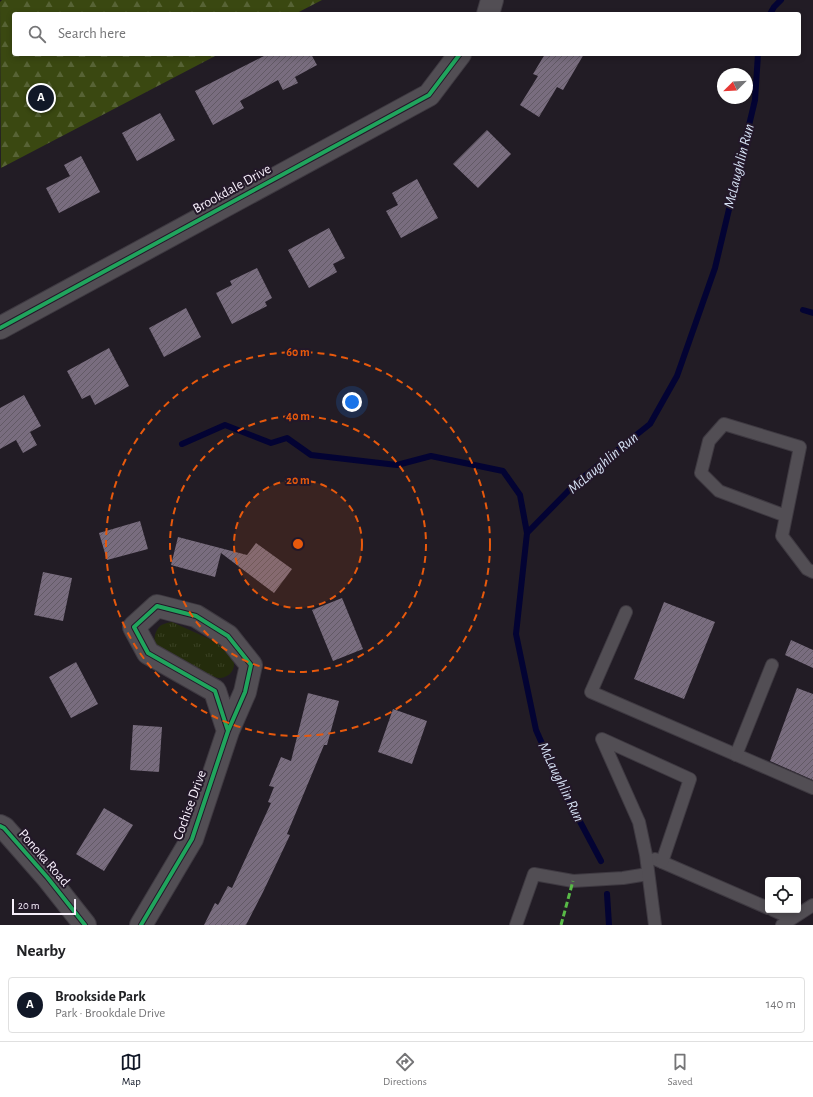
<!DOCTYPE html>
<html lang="en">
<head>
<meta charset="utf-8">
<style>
	:root { --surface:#fff; --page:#f6f6f6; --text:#202124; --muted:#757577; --line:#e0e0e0; --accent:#111827 }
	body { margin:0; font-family:"Alegreya Sans",sans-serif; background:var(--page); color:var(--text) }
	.controls { position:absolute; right:12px; bottom:12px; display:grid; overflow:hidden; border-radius:4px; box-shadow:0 2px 6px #0003 }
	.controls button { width:36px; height:36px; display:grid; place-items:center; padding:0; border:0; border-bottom:1px solid var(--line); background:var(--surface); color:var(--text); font:20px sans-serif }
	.compass { position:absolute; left:717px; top:68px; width:36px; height:36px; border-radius:50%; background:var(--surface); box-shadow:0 2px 6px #0003; rotate:246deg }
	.scale { position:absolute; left:12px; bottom:10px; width:64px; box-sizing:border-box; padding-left:4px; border:2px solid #f7effb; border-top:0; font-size:11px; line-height:14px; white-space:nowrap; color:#f7effb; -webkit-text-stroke:3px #231829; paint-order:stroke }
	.you { position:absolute; left:352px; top:402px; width:14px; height:14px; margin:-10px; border:3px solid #fff; border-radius:50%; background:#1a73e8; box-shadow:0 0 0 6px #1a73e833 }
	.badge { display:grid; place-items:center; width:26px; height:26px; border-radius:50%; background:var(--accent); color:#fff; font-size:13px; font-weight:700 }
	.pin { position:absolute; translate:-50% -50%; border:2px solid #fff; box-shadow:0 1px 4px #0006 }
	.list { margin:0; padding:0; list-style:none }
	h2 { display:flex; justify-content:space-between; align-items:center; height:52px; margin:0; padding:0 16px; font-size:17px }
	h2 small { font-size:13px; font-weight:400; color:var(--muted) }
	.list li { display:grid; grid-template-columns:26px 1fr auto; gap:12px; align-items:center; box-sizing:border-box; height:56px; margin:0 8px 8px; padding:0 8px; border:1px solid var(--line); border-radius:4px }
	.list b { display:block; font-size:15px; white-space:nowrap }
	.list p { margin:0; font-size:13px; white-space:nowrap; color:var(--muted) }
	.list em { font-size:13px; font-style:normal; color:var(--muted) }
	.icon { flex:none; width:22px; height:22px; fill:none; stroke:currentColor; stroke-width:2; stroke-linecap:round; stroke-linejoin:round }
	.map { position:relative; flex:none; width:813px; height:925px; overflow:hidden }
	.search { position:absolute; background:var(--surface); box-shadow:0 2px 6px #0003; left:12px; right:12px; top:12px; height:44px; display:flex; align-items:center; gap:10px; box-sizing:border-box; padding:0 14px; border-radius:4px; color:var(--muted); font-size:15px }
	.sheet { height:116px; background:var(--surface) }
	nav { display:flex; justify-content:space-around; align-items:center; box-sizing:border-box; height:56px; border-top:1px solid var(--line); background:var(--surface); font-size:11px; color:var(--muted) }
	nav a { display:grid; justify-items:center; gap:2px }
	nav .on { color:var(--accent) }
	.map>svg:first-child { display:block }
	.grass { fill:url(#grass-tufts) }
	.forest { fill:url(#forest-firs) }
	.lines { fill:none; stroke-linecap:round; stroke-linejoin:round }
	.stream { stroke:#030333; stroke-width:6 }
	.building { fill:url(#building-hatch) }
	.service-casing { stroke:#3e3941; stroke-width:14 }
	.minor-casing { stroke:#3e3941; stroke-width:24 }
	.service { stroke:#524e54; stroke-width:12 }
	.minor { stroke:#524e54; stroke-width:22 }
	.quiet { stroke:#58b947; stroke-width:3; stroke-dasharray:6 3; stroke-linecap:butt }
	.cycleway-casing { stroke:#231829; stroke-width:6 }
	.cycleway { stroke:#20a55d; stroke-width:4 }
	.ring { fill:none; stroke:#e8590c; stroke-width:2; stroke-dasharray:7 5 }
	.labels { text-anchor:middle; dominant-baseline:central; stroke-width:4; stroke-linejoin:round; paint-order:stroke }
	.street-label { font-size:14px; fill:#f7effb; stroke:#231829 }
	.water-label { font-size:15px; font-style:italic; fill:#d6e2f5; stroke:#231829 }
	.centre { fill:#e8590c; stroke:#231829; stroke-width:2 }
	.ring-label { font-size:12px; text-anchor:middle; font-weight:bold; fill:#e8590c; stroke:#231829; stroke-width:4; stroke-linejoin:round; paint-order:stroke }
</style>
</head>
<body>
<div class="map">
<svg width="813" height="925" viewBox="0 0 813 925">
	<defs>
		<pattern id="grass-tufts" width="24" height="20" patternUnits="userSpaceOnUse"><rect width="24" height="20" fill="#242c0c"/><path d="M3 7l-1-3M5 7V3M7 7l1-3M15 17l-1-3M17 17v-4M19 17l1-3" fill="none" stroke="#3a4124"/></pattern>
		<pattern id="forest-firs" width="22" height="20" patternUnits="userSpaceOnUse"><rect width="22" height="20" fill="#3a4811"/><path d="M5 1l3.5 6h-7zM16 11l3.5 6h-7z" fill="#576335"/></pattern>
		<pattern id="building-hatch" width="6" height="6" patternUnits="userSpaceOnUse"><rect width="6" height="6" fill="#796d7f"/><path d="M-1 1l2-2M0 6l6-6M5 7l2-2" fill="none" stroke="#625a65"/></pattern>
	</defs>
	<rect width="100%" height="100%" fill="#221c25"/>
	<path class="grass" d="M 172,622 C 189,630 206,637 222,645 C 237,652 240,676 220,678 C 214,679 164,655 159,650 C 154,645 153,637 157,630 C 160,624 166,623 172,622 Z"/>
	<path class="forest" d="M 2,0 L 322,0 L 295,14 L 14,14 L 14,54 L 219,54 L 1,168 L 0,2 Z"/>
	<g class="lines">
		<g class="stream">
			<path d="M 770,14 L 774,7 L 781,0"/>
			<path d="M 803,310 L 813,313"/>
			<path d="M 182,444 L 225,425 L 271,443 L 287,438 L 311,455 L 397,465 L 431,456 L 503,471 L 520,495 L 527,533"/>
			<path d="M 601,861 L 560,784 L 536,730 L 516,634 L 527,533 L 576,483 L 650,424 L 677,376 L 715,268 L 755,100 L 758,54"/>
			<path d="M 607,894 L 609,925"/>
		</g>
	</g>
	<g class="building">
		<path d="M 268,54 L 311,54 L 317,65 L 295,77 L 298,83 L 283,90 L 278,80 L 240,101 L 244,108 L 213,125 L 195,91 Z"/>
		<path d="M 545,54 L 584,54 L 563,90 L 557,87 L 539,117 L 520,105 L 538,76 L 533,74 Z"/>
		<path d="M 160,113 L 175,140 L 137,161 L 122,133 Z"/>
		<path d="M 487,130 L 511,154 L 478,188 L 453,164 Z"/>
		<path d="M 81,156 L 100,192 L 59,213 L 46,188 L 70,176 L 64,165 Z"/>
		<path d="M 417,179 L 438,218 L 401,238 L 386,211 L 398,205 L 392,193 Z"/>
		<path d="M 329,228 L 345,258 L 333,264 L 337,272 L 309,288 L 288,250 Z"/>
		<path d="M 257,268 L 272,298 L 265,302 L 267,306 L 232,324 L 216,293 L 232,285 L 230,281 Z"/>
		<path d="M 186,308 L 201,337 L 164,357 L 149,328 Z"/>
		<path d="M 109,348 L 129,386 L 95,405 L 90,395 L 82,399 L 67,371 Z"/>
		<path d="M 24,395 L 41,426 L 30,432 L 37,445 L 23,453 L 16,440 L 0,449 L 0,408 Z"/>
		<path d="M 140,521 L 148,549 L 107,560 L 99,533 Z"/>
		<path d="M 178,537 L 247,555 L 256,543 L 292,569 L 274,593 L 221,553 L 215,577 L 171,565 Z"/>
		<path d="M 43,572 L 72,578 L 63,621 L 34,615 Z"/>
		<path d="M 342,598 L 363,649 L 333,661 L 312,610 Z"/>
		<path d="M 664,602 L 715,622 L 684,699 L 634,679 Z"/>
		<path d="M 791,640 L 813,650 L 813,668 L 785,655 Z"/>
		<path d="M 76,662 L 98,704 L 71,718 L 49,677 Z"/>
		<path d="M 797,688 L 813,694 L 813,780 L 770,761 Z"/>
		<path d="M 308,693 L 339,701 L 327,745 L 324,745 L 287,834 L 290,835 L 263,892 L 246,925 L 204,925 L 215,903 L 218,905 L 228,886 L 232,888 L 271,803 L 268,802 L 274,787 L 269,786 L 281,757 L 291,761 Z"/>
		<path d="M 393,709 L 427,721 L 412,764 L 378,752 Z"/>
		<path d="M 133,725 L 162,727 L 159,772 L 130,770 Z"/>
		<path d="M 104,808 L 133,825 L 104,871 L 76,854 Z"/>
	</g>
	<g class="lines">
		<g class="service-casing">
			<g id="service">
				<path d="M 786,516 L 719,491 L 701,473 L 709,441 L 724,424 L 800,447 L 782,536 L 807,569 L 813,572"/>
				<path d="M 626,612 L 591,692 L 813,788"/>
				<path d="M 736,755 L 772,665"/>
				<path d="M 655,859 L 768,908"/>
				<path d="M 773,910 L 791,918"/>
				<path d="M 516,925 L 534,874 L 573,881 L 623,878 L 648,874"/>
				<path d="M 655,925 L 646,855 L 639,822 L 602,739 L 690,779 L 662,862"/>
				<path d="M 782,925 L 813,905"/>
			</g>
		</g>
		<g class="minor-casing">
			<g id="minor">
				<path d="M 488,14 L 492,0"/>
				<path d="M 0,328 L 429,95 L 460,54"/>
				<path d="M 0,826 L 4,828 L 47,877 L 85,925"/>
				<path d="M 141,925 L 192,839 L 228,731 L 245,692 L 251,665 L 228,636 L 196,616 L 157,606 L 134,627 L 148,653 L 215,691 L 228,731"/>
			</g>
		</g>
		<use href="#service" class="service"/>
		<use href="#minor" class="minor"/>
		<path class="quiet" d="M 561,925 L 573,881"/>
		<g class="cycleway-casing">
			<g id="cycleway">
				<path d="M 0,328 L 429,95 L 460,54"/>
				<path d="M 0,826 L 4,828 L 47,877 L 85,925"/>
				<path d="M 141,925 L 192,839 L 228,731 L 245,692 L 251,665 L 228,636 L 196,616 L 157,606 L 134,627 L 148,653 L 215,691 L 228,731"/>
			</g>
		</g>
		<use href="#cycleway" class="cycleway"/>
	</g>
	<circle cx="298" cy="544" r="64" fill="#e8590c" fill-opacity=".12"/>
	<g class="ring">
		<circle cx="298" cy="544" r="64"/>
		<circle cx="298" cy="544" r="128"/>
		<circle cx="298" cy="544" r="192"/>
	</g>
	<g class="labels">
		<g class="street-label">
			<text transform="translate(232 189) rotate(-29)">Brookdale Drive</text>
			<text transform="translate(190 805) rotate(-70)">Cochise Drive</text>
			<text transform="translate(44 858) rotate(49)">Ponoka Road</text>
		</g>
		<g class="water-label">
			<text transform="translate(739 166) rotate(-76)">McLaughlin Run</text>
			<text transform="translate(603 463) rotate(-40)">McLaughlin Run</text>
			<text transform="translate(561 782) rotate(64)">McLaughlin Run</text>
		</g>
	</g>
	<circle cx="298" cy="544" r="6" class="centre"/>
	<g class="ring-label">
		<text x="298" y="356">60 m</text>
		<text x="298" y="420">40 m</text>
		<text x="298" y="484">20 m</text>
	</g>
</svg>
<div class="controls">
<button><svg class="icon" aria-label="locate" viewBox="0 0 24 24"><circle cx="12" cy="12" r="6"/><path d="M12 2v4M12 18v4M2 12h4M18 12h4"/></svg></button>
</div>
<svg class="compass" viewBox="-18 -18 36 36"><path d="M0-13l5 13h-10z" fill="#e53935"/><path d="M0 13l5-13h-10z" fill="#757577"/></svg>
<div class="scale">20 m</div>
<div class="you"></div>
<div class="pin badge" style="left:41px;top:98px">A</div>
<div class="search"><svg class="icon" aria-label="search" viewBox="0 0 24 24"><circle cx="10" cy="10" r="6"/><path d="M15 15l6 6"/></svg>Search here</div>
</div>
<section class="sheet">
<h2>Nearby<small></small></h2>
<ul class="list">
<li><span class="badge">A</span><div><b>Brookside Park</b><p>Park · Brookdale Drive</p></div><em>140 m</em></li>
</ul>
</section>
<nav>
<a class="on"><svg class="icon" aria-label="map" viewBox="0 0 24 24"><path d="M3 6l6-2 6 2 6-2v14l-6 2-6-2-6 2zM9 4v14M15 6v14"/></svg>Map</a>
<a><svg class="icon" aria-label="directions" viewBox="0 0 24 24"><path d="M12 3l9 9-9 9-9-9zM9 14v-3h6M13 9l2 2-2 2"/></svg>Directions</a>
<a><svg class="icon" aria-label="saved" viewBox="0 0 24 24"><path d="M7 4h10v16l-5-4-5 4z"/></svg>Saved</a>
</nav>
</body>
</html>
